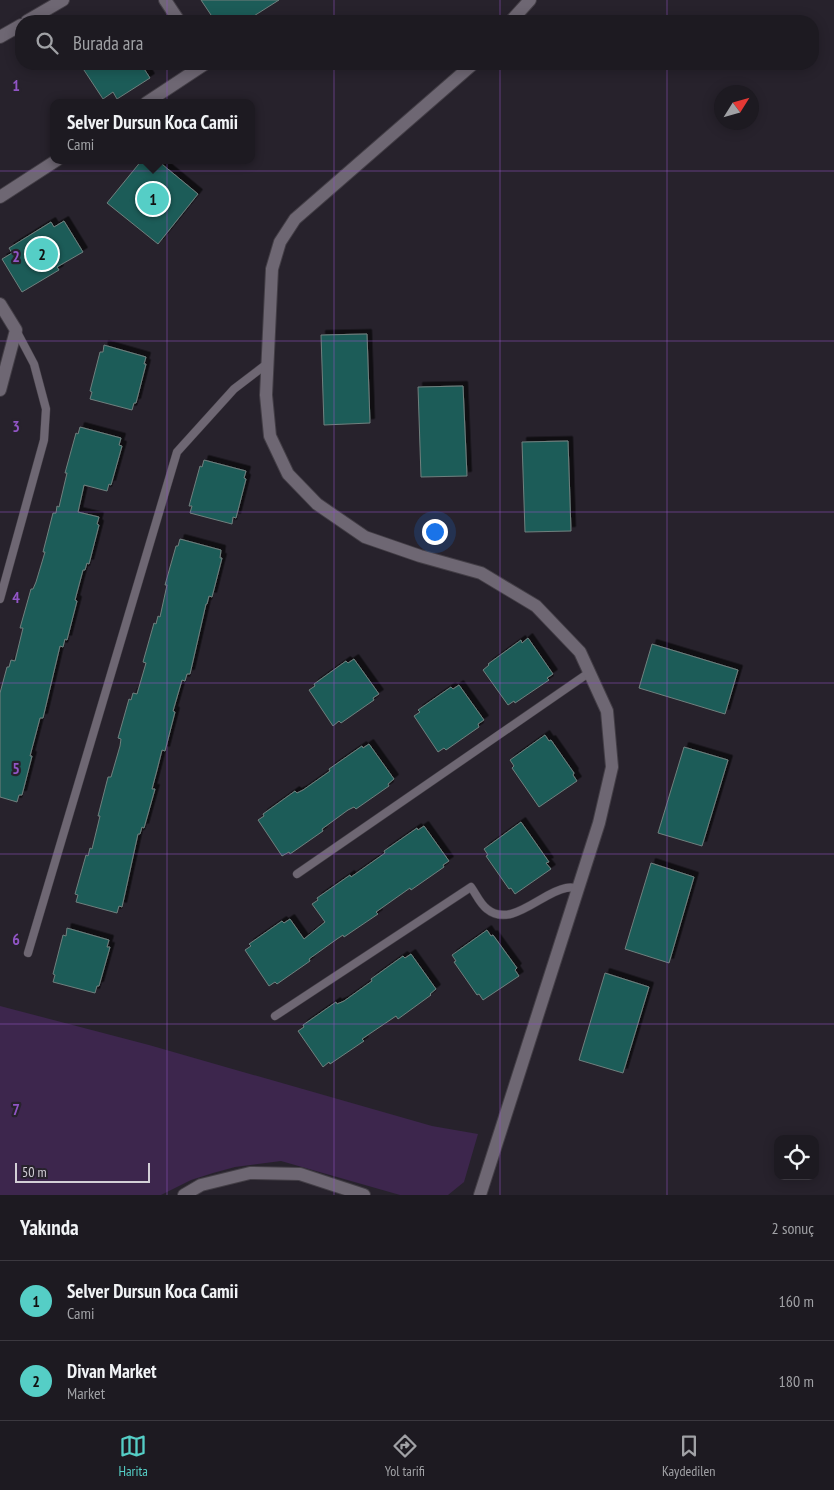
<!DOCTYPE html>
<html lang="tr">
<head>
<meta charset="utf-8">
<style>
	:root { --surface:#1d1a21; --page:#25232a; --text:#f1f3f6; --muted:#a0a1a5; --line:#3b383f; --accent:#55cec6 }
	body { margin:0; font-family:"PT Sans Narrow",sans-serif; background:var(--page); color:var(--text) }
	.controls { position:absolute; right:15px; bottom:15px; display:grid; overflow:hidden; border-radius:10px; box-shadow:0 2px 12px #0003 }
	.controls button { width:45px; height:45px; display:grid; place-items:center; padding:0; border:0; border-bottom:1px solid var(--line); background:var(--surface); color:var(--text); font:25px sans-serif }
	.compass { position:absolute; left:714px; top:85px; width:45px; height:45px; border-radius:50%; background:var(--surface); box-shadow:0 2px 12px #0003; rotate:53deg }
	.scale { position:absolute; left:15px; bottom:12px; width:135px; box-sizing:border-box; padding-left:5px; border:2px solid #d3cfd6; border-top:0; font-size:14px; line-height:18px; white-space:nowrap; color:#d3cfd6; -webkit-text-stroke:4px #27222c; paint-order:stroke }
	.you { position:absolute; left:434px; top:531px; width:18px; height:18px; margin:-12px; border:4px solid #fff; border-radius:50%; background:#1a73e8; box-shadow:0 0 0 8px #1a73e833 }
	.badge { display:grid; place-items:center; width:32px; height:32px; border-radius:50%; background:var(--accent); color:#111; font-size:16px; font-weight:700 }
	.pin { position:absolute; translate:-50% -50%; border:2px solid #fff; box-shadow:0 1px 5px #0006 }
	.popup { position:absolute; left:50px; top:99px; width:205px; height:65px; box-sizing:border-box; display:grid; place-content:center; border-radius:10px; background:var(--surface); filter:drop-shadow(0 1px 4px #0005); font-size:16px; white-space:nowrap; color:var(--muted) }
	.popup b { font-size:19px; color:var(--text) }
	.popup::after { content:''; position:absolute; left:50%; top:100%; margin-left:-10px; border:10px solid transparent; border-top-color:var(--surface) }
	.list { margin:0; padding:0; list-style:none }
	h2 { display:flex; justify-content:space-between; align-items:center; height:65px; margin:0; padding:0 20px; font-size:21px }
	h2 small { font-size:16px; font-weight:400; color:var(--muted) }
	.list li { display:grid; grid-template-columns:32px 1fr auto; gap:15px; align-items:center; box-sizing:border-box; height:80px; padding:0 20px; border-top:1px solid var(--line) }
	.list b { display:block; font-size:19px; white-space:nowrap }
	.list p { margin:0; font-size:16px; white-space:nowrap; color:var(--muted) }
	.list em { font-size:16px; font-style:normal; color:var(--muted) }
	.icon { flex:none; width:28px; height:28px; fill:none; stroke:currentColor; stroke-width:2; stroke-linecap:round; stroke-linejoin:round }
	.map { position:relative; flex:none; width:834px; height:1195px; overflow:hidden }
	.search { position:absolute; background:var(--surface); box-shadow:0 2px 12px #0003; left:15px; right:15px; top:15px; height:55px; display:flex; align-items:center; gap:12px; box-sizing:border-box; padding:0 18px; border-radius:20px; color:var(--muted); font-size:19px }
	.sheet { height:225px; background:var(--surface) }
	nav { display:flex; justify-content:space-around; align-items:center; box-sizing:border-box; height:70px; border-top:1px solid var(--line); background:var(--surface); font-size:14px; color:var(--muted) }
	nav a { display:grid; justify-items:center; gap:2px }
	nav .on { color:var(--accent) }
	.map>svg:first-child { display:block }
	.green { fill:#3d264d }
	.building { fill:#1f5b58; stroke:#6f807e; filter:url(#shadow) }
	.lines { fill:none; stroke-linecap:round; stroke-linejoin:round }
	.lane-casing { stroke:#433e46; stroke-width:9 }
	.street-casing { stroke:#433e46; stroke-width:14 }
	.secondary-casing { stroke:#433e46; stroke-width:14 }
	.lane { stroke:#6e6773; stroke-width:8 }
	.street { stroke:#6e6773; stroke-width:12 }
	.secondary { stroke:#6e6773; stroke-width:12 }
	.grid { fill:none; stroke:#9155c5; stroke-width:1; stroke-opacity:0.55 }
	.grid-label { font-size:16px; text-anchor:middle; font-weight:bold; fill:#9155c5; stroke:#27222c; stroke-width:4.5; stroke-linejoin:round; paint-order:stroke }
</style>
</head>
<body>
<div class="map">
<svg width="834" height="1195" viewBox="0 0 834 1195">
	<defs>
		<filter id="shadow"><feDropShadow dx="4.5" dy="-4.5" stdDeviation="0" flood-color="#0009"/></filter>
	</defs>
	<rect width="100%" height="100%" fill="#27222c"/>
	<path class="green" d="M 0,1006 L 149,1045 L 432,1126 L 478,1134 L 464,1182 L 448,1195 L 400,1195 L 281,1161 L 235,1167 L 213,1173 L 191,1180 L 161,1195 L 0,1195 Z"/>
	<g class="building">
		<path d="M 201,0 L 279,0 L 246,21 L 215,21 Z"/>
		<path d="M 80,64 L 141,64 L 150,78 L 117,99 L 113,92 L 103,99 Z"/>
		<path d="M 142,160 L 157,160 L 198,194 L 158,244 L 107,203 Z"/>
		<path d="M 64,221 L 83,252 L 57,267 L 59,270 L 22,292 L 2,259 L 12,253 L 9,248 L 51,222 L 54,227 Z"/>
		<path d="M 367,334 L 370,423 L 324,425 L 321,335 Z"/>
		<path d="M 104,345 L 146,357 L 144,364 L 146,364 L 136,403 L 134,403 L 132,410 L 90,399 L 92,392 L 90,391 L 100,352 L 103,352 Z"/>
		<path d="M 463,386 L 467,476 L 421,477 L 418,387 Z"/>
		<path d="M 80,427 L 121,438 L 119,445 L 122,446 L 111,485 L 109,484 L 107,491 L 84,485 L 78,512 L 99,517 L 97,524 L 99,525 L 89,564 L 87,563 L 85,570 L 83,570 L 75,600 L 77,601 L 67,640 L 65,639 L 63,647 L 60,646 L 43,718 L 40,718 L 30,756 L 32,756 L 22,795 L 19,795 L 17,802 L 0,797 L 0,693 L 7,667 L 9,667 L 11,660 L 15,661 L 23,628 L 20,628 L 31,589 L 33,589 L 36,582 L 45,552 L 43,552 L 53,513 L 56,513 L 57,506 L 59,507 L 67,473 L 65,473 L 76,433 L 78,434 Z"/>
		<path d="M 568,441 L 571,531 L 525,532 L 522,442 Z"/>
		<path d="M 204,460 L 246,471 L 244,478 L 246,479 L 236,518 L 233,517 L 232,524 L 190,513 L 192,506 L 189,506 L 200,466 L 202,467 Z"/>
		<path d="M 180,539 L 221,550 L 220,558 L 222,558 L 212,597 L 209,596 L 207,604 L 206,604 L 190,674 L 187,674 L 185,681 L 182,680 L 173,711 L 175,712 L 165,751 L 162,750 L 157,770 L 152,789 L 155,789 L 144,828 L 142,827 L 140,834 L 138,834 L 122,907 L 119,906 L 117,913 L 76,902 L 78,895 L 75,894 L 86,855 L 88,856 L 90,848 L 92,849 L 100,816 L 98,816 L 108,777 L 111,777 L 120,746 L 121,739 L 118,738 L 129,699 L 131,700 L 133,693 L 137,694 L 146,663 L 143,662 L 154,623 L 156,624 L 158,616 L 160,617 L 167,585 L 165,585 L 176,546 L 178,546 Z"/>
		<path d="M 528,638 L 553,674 L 547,678 L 549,680 L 515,703 L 514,701 L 508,705 L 483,670 L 489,665 L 488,664 L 521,640 L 522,643 Z"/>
		<path d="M 652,644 L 738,670 L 725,714 L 639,688 Z"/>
		<path d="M 354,659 L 379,694 L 373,698 L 374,700 L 341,723 L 339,721 L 333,726 L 309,690 L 315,686 L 314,684 L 346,661 L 348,663 Z"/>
		<path d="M 459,685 L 484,720 L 478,724 L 479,727 L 446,750 L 444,748 L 438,752 L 414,716 L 420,712 L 418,710 L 451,687 L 453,689 Z"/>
		<path d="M 545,735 L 549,741 L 551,740 L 574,773 L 573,775 L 577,781 L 539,807 L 512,768 L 514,766 L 510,760 Z"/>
		<path d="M 369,744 L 394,779 L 388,784 L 389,786 L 356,809 L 354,807 L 348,810 L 322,829 L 323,831 L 290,854 L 289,852 L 282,856 L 258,820 L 264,816 L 263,814 L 295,791 L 297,793 L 303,790 L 330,771 L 329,769 L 362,746 L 363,748 Z"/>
		<path d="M 684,747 L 728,760 L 702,846 L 658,833 Z"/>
		<path d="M 521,822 L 549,862 L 546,863 L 551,869 L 515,894 L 511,888 L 509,889 L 486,856 L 488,855 L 484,849 Z"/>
		<path d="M 424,826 L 449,861 L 443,865 L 444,867 L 411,890 L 410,888 L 376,912 L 378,914 L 344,937 L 343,935 L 337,939 L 309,959 L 310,961 L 277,984 L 275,982 L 269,986 L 245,950 L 251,946 L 249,944 L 282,921 L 284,923 L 290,919 L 304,939 L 325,922 L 312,904 L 318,900 L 317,898 L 350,875 L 351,877 L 385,853 L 384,851 L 417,828 L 418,830 Z"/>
		<path d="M 651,863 L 694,877 L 669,963 L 625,949 Z"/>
		<path d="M 67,928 L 109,940 L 107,947 L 110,947 L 99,986 L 97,986 L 95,993 L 53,982 L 55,975 L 53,974 L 63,935 L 66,936 Z"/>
		<path d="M 487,930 L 491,936 L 493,935 L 517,968 L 515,970 L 519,976 L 483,1000 L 479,994 L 477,995 L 454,962 L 456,961 L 452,955 Z"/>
		<path d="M 411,954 L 436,989 L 430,994 L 431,995 L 398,1019 L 396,1016 L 362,1039 L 364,1041 L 330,1064 L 329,1062 L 323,1067 L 298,1031 L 304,1027 L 303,1025 L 336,1002 L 337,1004 L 344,1001 L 372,981 L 371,979 L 403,956 L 405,958 Z"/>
		<path d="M 605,973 L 649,987 L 623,1073 L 579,1060 Z"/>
	</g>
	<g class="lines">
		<g class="lane-casing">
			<g id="lane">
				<path d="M 0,599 L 44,440 L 46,409 L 34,364 L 16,330"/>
				<path d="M 297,874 L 590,672"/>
				<path d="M 28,953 L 177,452 L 234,389 L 268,363"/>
				<path d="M 275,1016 L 471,887 C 476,894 480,904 487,909 C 511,929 542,892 566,888 C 570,887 574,888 578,888"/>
			</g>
		</g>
		<g class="street-casing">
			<g id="street">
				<path d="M 165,0 L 179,21"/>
				<path d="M 27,21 L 63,0"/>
				<path d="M 0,37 L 21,25"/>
				<path d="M 146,103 L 205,64"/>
				<path d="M 0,197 L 57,160"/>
				<path d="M 0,304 L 16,330 L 0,390"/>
				<path d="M 184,1195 L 201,1185 L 250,1173 L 300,1174 L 364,1195"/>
			</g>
		</g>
		<g class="secondary-casing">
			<g id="secondary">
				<path d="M 511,21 L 530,0"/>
				<path d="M 473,64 L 295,219 L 280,242 L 272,269 L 266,395 L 270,436 L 288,474 L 317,504 L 365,537 L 420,556 L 481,573 L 536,606 L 580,652 L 607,711 L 612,767 L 599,823 L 480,1195"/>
			</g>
		</g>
		<use href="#lane" class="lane"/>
		<use href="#street" class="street"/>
		<use href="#secondary" class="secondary"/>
	</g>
	<path class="grid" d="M 167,0 L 167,21M 334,0 L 334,21M 500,0 L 500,21M 667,0 L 667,21M 167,64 L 167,1195M 334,64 L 334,1195M 500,64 L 500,1195M 667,64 L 667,1195M 0,171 L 834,171M 0,341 L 834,341M 0,512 L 834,512M 0,683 L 834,683M 0,854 L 834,854M 0,1024 L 834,1024"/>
	<g class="grid-label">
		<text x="16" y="91">1</text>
		<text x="16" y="262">2</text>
		<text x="16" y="432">3</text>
		<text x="16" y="603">4</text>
		<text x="16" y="774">5</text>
		<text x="16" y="945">6</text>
		<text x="16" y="1115">7</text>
	</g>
</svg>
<div class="controls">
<button><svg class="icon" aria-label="locate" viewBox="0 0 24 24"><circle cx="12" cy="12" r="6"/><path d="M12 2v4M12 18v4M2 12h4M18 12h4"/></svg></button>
</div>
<svg class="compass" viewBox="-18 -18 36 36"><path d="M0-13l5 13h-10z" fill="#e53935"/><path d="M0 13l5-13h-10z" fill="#a0a1a5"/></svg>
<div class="scale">50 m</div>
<div class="you"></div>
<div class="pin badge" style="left:153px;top:199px">1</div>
<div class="popup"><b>Selver Dursun Koca Camii</b>Cami</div>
<div class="pin badge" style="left:42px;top:254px">2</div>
<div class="search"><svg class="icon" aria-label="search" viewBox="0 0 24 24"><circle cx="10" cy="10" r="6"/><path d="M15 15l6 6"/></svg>Burada ara</div>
</div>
<section class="sheet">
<h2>Yakında<small>2 sonuç</small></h2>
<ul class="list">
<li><span class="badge">1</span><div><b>Selver Dursun Koca Camii</b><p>Cami</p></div><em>160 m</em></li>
<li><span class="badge">2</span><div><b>Divan Market</b><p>Market</p></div><em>180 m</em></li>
</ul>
</section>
<nav>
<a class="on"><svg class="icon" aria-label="map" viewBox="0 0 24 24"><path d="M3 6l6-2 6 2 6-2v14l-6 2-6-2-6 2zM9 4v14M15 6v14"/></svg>Harita</a>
<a><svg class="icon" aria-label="directions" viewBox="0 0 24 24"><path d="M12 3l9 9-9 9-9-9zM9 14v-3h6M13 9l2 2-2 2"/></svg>Yol tarifi</a>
<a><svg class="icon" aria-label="saved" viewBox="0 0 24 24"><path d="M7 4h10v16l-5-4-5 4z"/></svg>Kaydedilen</a>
</nav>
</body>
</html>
